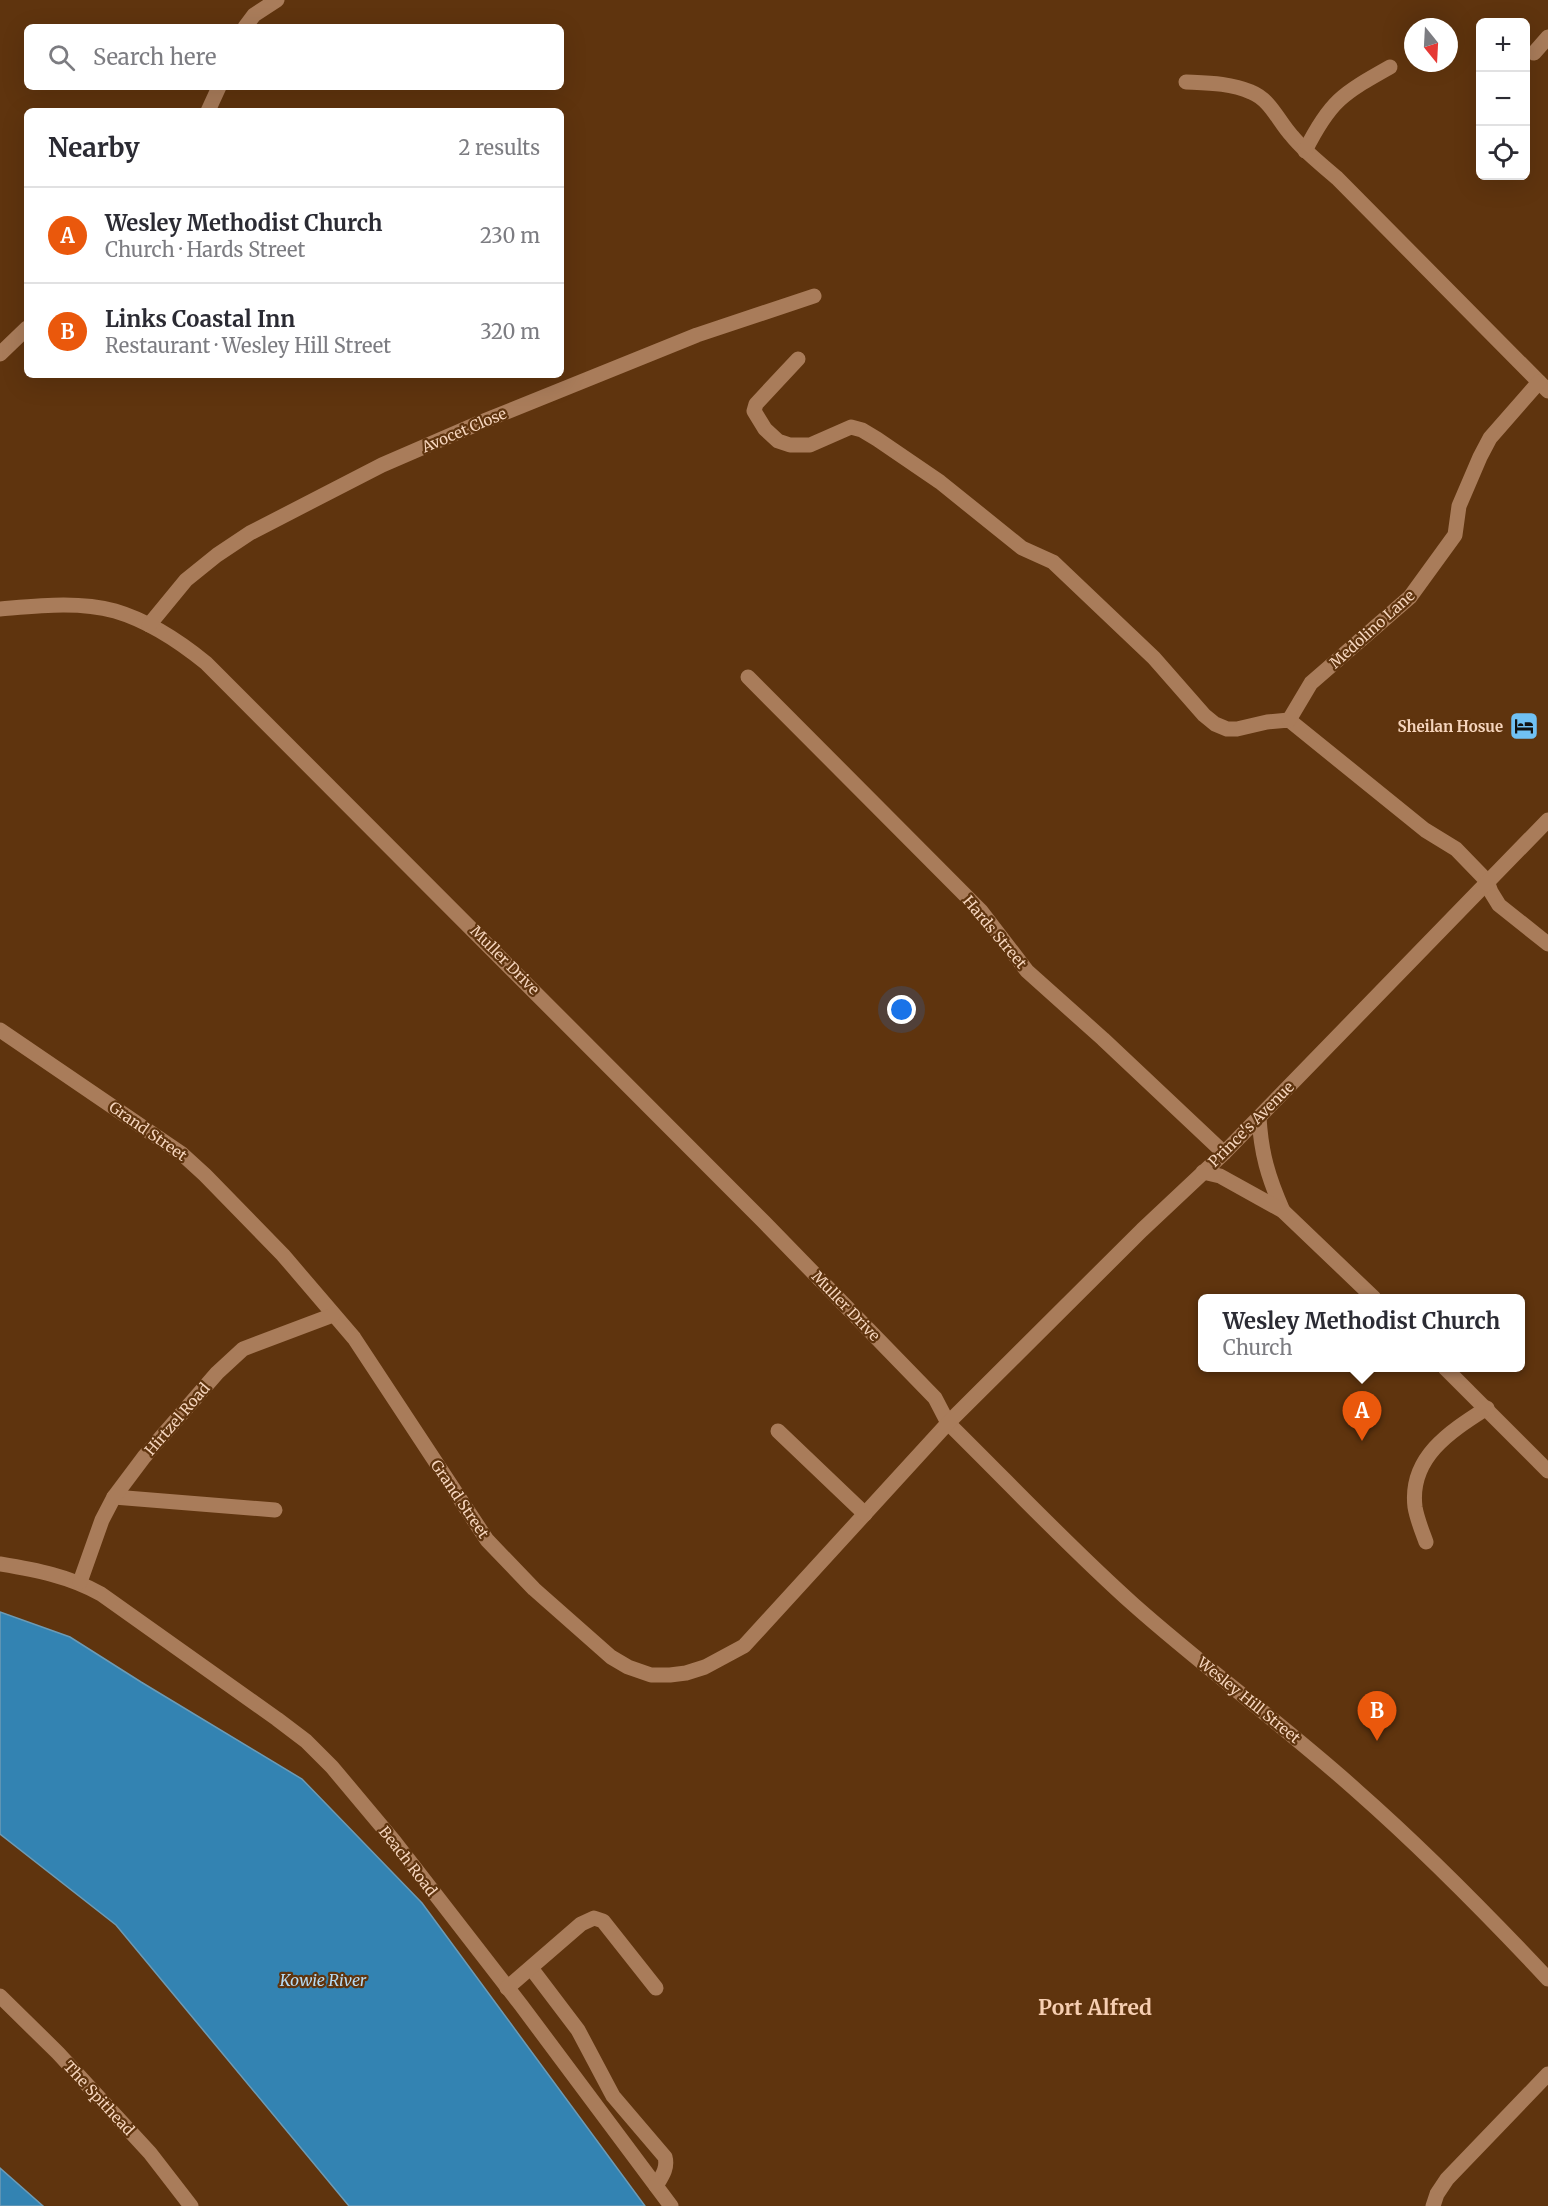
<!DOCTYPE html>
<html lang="en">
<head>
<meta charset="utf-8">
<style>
	:root { --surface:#fff; --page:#f2f2f3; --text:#2b2b33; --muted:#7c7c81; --line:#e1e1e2; --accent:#ea580c }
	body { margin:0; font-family:Merriweather,serif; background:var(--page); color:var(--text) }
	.controls { position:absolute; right:18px; top:18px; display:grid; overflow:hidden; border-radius:9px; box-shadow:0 6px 24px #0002 }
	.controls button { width:54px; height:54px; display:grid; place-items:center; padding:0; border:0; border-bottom:2px solid var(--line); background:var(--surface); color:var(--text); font:30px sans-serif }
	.compass { position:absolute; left:1404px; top:18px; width:54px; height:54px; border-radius:50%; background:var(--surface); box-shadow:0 6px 24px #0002; rotate:162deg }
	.you { position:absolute; left:902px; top:1010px; width:21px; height:21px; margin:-15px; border:4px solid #fff; border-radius:50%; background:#1a73e8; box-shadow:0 0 0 9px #1a73e833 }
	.badge { display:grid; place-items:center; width:39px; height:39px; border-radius:50%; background:var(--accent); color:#fff; font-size:20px; font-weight:700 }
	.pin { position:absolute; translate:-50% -50px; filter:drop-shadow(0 2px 3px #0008) }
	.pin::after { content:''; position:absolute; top:32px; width:21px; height:18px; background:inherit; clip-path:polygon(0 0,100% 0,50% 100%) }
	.popup { position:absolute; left:1198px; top:1294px; width:327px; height:78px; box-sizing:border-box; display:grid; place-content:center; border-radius:9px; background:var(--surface); filter:drop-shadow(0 2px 4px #0005); font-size:20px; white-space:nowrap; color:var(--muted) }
	.popup b { font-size:22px; color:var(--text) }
	.popup::after { content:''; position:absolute; left:50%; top:100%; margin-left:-12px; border:12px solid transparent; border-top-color:var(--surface) }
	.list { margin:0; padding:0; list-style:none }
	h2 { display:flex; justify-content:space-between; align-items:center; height:78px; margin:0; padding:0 24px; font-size:26px }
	h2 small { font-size:20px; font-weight:400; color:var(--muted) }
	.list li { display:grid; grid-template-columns:39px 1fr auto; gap:18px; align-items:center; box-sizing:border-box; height:96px; padding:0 24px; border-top:2px solid var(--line) }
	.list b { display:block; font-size:22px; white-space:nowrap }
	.list p { margin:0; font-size:20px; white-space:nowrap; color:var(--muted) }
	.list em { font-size:20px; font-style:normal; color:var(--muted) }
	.icon { flex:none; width:33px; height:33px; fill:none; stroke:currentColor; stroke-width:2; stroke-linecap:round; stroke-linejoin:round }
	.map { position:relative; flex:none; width:1548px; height:2206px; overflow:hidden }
	.search { position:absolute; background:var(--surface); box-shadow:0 6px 24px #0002; left:24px; top:24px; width:540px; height:66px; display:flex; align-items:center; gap:15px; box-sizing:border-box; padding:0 21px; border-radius:9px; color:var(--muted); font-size:22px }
	.panel { position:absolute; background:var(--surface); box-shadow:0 6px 24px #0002; left:24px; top:108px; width:540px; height:270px; border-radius:9px }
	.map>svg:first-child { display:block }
	.water { fill:#3383b2; stroke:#6d9bb5; stroke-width:1.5 }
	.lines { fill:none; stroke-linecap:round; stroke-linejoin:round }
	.minor { stroke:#a97c5a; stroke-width:15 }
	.labels { text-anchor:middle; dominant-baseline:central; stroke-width:4.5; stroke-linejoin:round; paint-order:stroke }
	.street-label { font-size:15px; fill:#f5d4bc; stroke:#5f340e }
	.poi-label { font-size:15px; font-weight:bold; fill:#f5d4bc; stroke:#5f340e; text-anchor:end }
	.water-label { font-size:16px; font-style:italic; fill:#b5dbf5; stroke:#5f340e }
	.district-label { font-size:21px; font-weight:bold; fill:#f6ceb1; stroke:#5f340e }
</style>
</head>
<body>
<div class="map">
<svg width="1548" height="2206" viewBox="0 0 1548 2206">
	<rect width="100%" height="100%" fill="#5f340e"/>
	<g class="water">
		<path d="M 0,1612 L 70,1637 L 141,1682 L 302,1779 L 422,1903 L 645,2206 L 349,2206 L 116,1925 L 0,1834 Z"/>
		<path d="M 0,2168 L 43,2206 L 0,2206 Z"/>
	</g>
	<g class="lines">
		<g class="minor">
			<path d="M 245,27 L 254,15 L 277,0"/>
			<path d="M 1534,53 L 1548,37"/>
			<path d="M 1186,82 C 1208,83 1230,83 1251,92 C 1271,100 1278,121 1292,136 C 1305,152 1321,164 1337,178 L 1548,391"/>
			<path d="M 208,111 L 219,87"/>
			<path d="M 1305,151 C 1330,101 1342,94 1390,67"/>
			<path d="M 0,354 L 27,328"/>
			<path d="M 798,359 L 756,404 L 754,411 L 765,429 L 778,441 L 790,445 L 810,445 L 851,427 L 862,430 L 877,439 L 940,482 L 1022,548 L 1053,562 L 1154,658 L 1204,715 L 1215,724 L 1227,729 L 1237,729 L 1267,722 L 1289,720 L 1425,830 L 1456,849 L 1487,881 L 1491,892 L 1499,905 L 1548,944"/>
			<path d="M 0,609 C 37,606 78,601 115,611 C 149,621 179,641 206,663 L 764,1222 L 935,1398 L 948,1423 C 1010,1484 1069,1547 1134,1605 C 1206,1669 1285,1726 1357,1791 C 1424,1850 1487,1914 1548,1979"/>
			<path d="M 149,625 L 186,580 L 217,555 L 250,533 L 382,465 L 479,423 L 697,335 L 814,296"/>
			<path d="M 748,677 L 981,911 L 1027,971 L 1103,1039 L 1224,1153"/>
			<path d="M 1289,720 L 1311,683 L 1410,597 L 1455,535 L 1459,506 L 1480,457 L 1490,438 L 1539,382"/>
			<path d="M 0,1030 L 182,1154 L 205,1175 L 283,1255 L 354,1338 L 487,1540 L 534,1589 L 611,1657 L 628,1667 L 651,1675 L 670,1675 L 686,1673 L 705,1667 L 744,1646 L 948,1423 L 1142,1230 L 1224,1153 L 1548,820"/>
			<path d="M 1259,1117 C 1261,1153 1268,1177 1283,1211"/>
			<path d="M 1203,1172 L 1220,1176 L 1283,1211 L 1374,1298"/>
			<path d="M 1445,1368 L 1548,1471"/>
			<path d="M 778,1431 L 865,1514"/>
			<path d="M 114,1497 L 275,1510"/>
			<path d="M 1426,1542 C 1422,1531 1417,1519 1415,1507 C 1409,1457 1451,1431 1487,1408"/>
			<path d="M 0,1564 C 36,1570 69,1576 101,1594 L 277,1719 L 306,1741 L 332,1767 L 394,1841 L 521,2005 L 671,2206"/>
			<path d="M 80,1582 L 102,1520 L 114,1497 L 144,1457 L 217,1373 L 243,1349 L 333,1315"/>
			<path d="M 531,1968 L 578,2030 L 613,2096 L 665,2157 C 668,2168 662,2176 656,2186"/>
			<path d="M 507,1988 L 581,1924 L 594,1918 L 603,1921 L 656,1988"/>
			<path d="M 0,1996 L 58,2053 L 150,2153 L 191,2206"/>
			<path d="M 1433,2206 L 1437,2194 L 1447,2179 L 1548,2074"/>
		</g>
	</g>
	<defs>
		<g id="hotel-square" transform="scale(1.5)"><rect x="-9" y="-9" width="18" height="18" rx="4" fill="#70c1f4" stroke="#5f340e"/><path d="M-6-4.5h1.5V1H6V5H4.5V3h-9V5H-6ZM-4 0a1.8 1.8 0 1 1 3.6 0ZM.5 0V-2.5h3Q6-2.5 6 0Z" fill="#111"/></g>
	</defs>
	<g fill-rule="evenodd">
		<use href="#hotel-square" x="1524" y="726"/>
	</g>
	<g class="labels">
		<g class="street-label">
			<text transform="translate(464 430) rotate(-23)">Avocet Close</text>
			<text transform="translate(1372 629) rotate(-42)">Medolino Lane</text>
			<text transform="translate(995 932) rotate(50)">Hards Street</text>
			<text transform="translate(505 960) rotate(45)">Muller Drive</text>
			<text transform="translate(1251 1124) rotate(-45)">Prince's Avenue</text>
			<text transform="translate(148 1131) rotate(35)">Grand Street</text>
			<text transform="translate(846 1306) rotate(46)">Muller Drive</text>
			<text transform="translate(177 1419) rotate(-49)">Hirtzel Road</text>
			<text transform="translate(460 1499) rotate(56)">Grand Street</text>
			<text transform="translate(1249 1700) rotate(39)">Wesley Hill Street</text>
			<text transform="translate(408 1861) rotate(52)">Beach Road</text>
			<text transform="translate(99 2098) rotate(47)">The Spithead</text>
		</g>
		<g class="poi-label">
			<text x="1503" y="726">Sheilan Hosue</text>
		</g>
		<g class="water-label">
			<text x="323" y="1980">Kowie River</text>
		</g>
		<g class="district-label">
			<text x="1095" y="2007">Port Alfred</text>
		</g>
	</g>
</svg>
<div class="controls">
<button>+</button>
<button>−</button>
<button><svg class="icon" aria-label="locate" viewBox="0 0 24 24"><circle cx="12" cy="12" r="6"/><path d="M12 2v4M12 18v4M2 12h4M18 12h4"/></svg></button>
</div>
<svg class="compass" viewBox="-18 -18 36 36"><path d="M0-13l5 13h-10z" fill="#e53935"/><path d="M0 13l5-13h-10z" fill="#7c7c81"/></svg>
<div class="you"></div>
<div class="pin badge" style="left:1362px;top:1441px">A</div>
<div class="popup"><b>Wesley Methodist Church</b>Church</div>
<div class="pin badge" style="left:1377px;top:1741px">B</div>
<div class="search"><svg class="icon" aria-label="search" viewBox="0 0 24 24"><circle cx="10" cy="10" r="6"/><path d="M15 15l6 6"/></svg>Search here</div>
<section class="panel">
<h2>Nearby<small>2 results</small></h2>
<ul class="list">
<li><span class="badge">A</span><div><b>Wesley Methodist Church</b><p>Church · Hards Street</p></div><em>230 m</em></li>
<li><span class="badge">B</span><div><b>Links Coastal Inn</b><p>Restaurant · Wesley Hill Street</p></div><em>320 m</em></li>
</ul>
</section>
</div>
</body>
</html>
